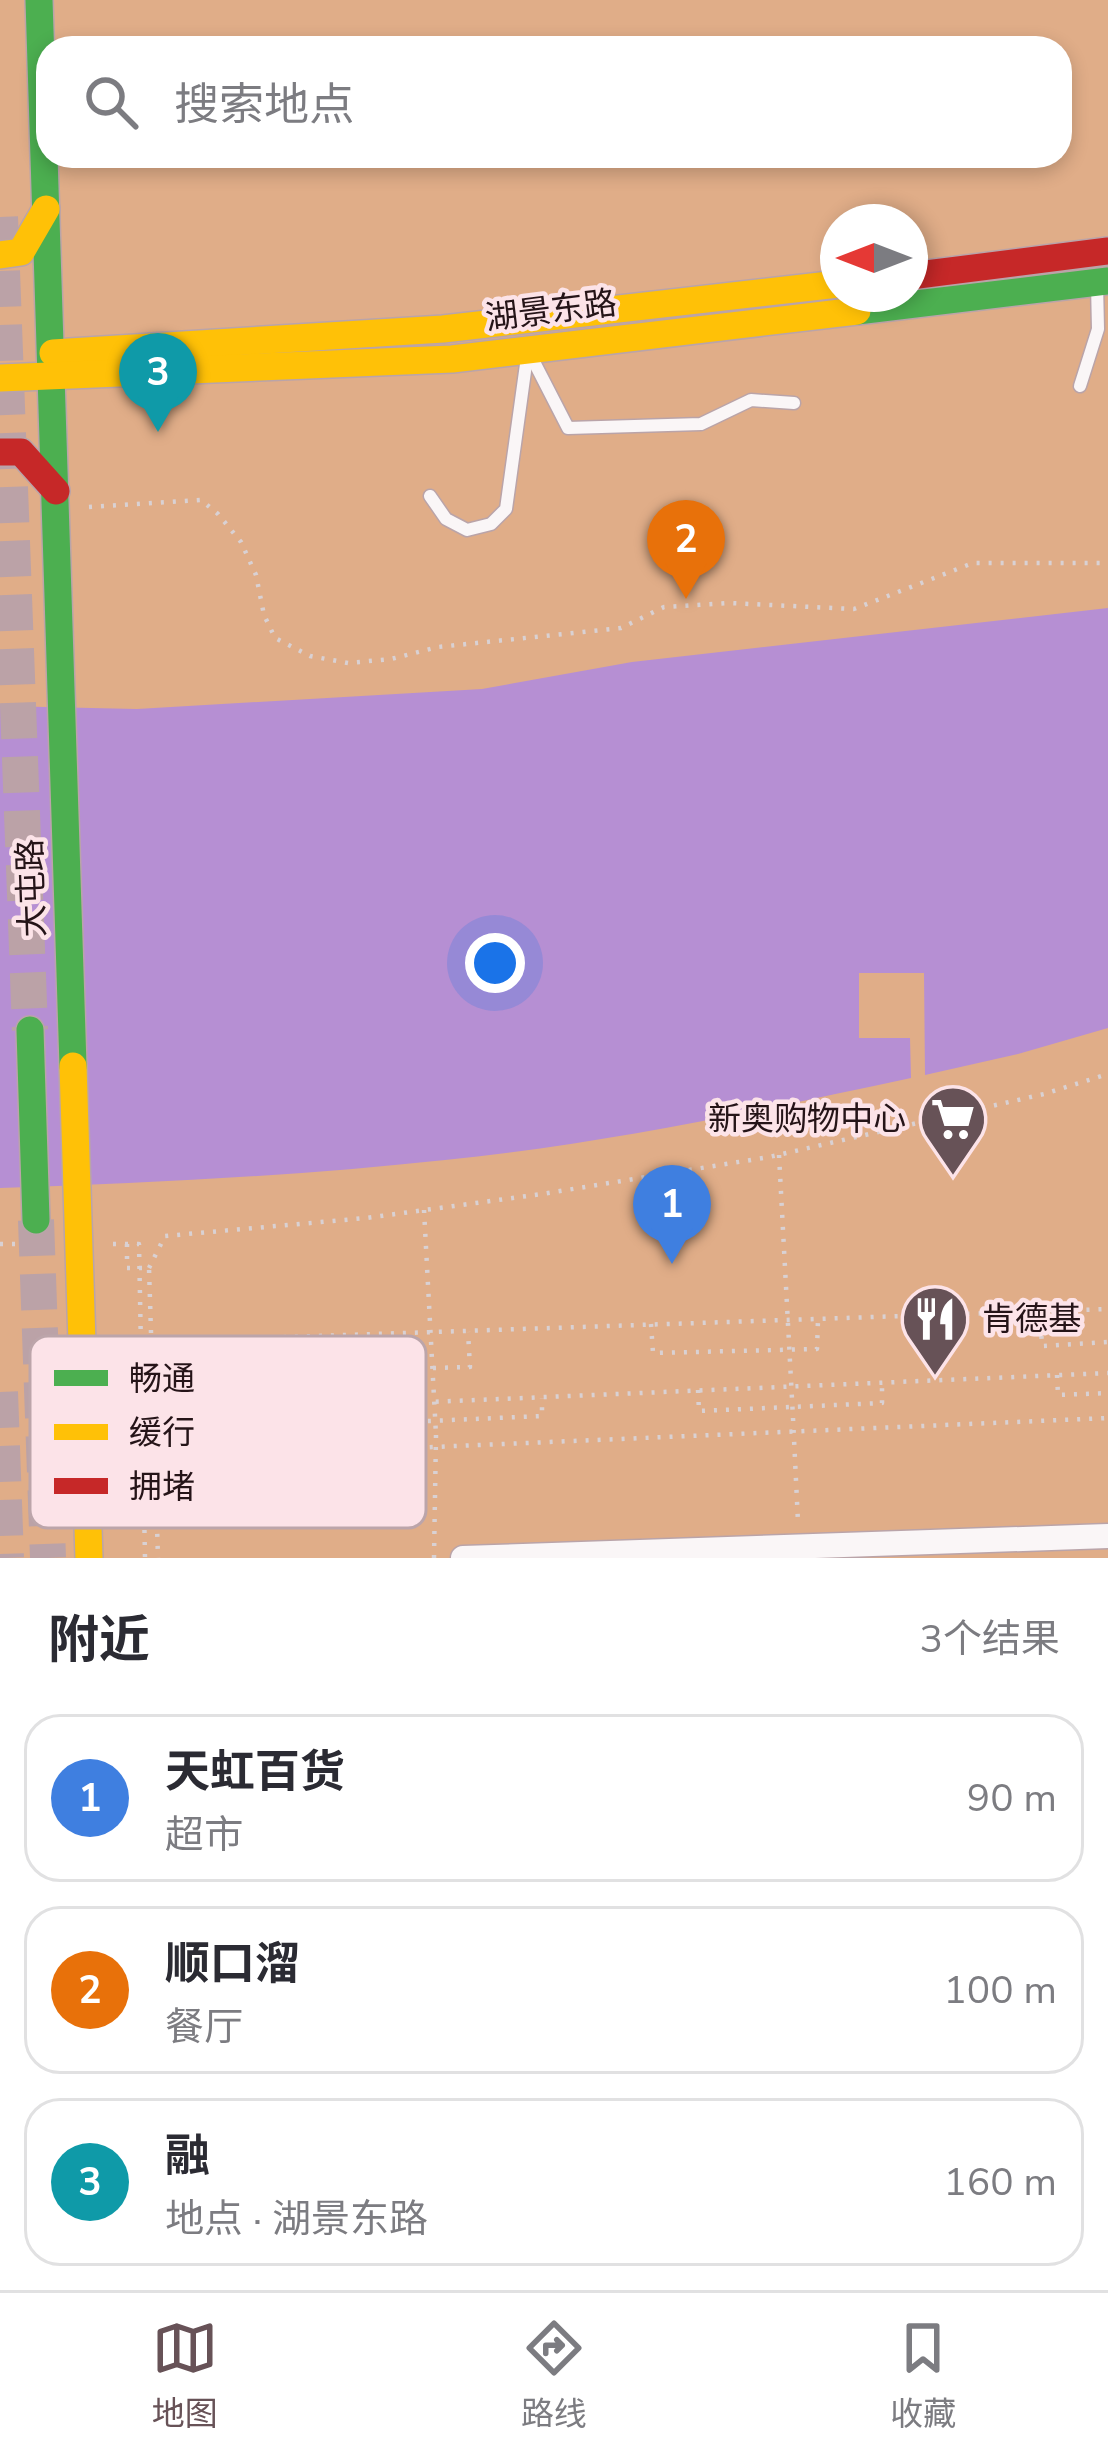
<!DOCTYPE html>
<html lang="zh">
<head>
<meta charset="utf-8">
<style>
	:root { --surface:#fff; --page:#f7f7f7; --text:#2b2b33; --muted:#7c7c81; --line:#e1e1e2; --accent:#675257 }
	body { margin:0; font-family:"Nunito Sans","Noto Sans SC",sans-serif; background:var(--page); color:var(--text) }
	.compass { position:absolute; left:820px; top:204px; width:108px; height:108px; border-radius:50%; background:var(--surface); box-shadow:0 6px 18px #0003; rotate:270deg }
	.you { position:absolute; left:495px; top:963px; width:42px; height:42px; margin:-30px; border:9px solid #fff; border-radius:50%; background:#1a73e8; box-shadow:0 0 0 18px #1a73e833 }
	.badge { display:grid; place-items:center; width:78px; height:78px; border-radius:50%; background:var(--accent); color:#fff; font-size:39px; font-weight:700 }
	.pin { position:absolute; translate:-50% -99px; filter:drop-shadow(0 3px 6px #0008) }
	.pin::after { content:''; position:absolute; top:63px; width:42px; height:36px; background:inherit; clip-path:polygon(0 0,100% 0,50% 100%) }
	.list { margin:0; padding:0; list-style:none }
	h2 { display:flex; justify-content:space-between; align-items:center; height:156px; margin:0; padding:0 48px; font-size:51px }
	h2 small { font-size:39px; font-weight:400; color:var(--muted) }
	.list li { display:grid; grid-template-columns:78px 1fr auto; gap:36px; align-items:center; box-sizing:border-box; height:168px; margin:0 24px 24px; padding:0 24px; border:3px solid var(--line); border-radius:36px }
	.list b { display:block; font-size:45px; white-space:nowrap }
	.list p { margin:0; font-size:39px; white-space:nowrap; color:var(--muted) }
	.list em { font-size:39px; font-style:normal; color:var(--muted) }
	.icon { flex:none; width:66px; height:66px; fill:none; stroke:currentColor; stroke-width:2; stroke-linecap:round; stroke-linejoin:round }
	.map { position:relative; flex:none; width:1108px; height:1558px; overflow:hidden }
	.search { position:absolute; background:var(--surface); box-shadow:0 6px 18px #0003; left:36px; right:36px; top:36px; height:132px; display:flex; align-items:center; gap:30px; box-sizing:border-box; padding:0 42px; border-radius:36px; color:var(--muted); font-size:45px }
	.sheet { height:732px; background:var(--surface) }
	nav { display:flex; justify-content:space-around; align-items:center; box-sizing:border-box; height:168px; border-top:3px solid var(--line); background:var(--surface); font-size:33px; color:var(--muted) }
	nav a { display:grid; justify-items:center; gap:6px }
	nav .on { color:var(--accent) }
	.map>svg:first-child { display:block }
	.green { fill:#e0ad88; fill-rule:evenodd }
	.water { fill:#b68fd3 }
	.lines { fill:none; stroke-linecap:round; stroke-linejoin:round }
	.secondary-tunnel { stroke:#bba2a7; stroke-width:36; stroke-dasharray:36 18; stroke-linecap:butt }
	.lane-casing { stroke:#baa4a9; stroke-width:15 }
	.street-casing { stroke:#baa4a9; stroke-width:27 }
	.fast-casing { stroke:#baa4a9; stroke-width:30 }
	.slow-casing { stroke:#baa4a9; stroke-width:30 }
	.jam-casing { stroke:#baa4a9; stroke-width:30 }
	.path { stroke:#d9d1d3; stroke-width:4.5; stroke-dasharray:3 9; stroke-linecap:butt }
	.lane { stroke:#faf6f7; stroke-width:12 }
	.street { stroke:#faf6f7; stroke-width:24 }
	.fast { stroke:#4caf50; stroke-width:27 }
	.slow { stroke:#ffc107; stroke-width:27 }
	.jam { stroke:#c62828; stroke-width:27 }
	.path-bridge { stroke:#d9d1d3; stroke-width:4.5; stroke-dasharray:3 9; stroke-linecap:butt }
	.labels { text-anchor:middle; dominant-baseline:central; stroke-width:9; stroke-linejoin:round; paint-order:stroke }
	.street-label { font-size:33px; fill:#251418; stroke:#fce3e8 }
	.poi-label { font-size:33px; fill:#251418; stroke:#fce3e8; text-anchor:end }
	.key { fill:#fce3e8; stroke:#bca5aa; stroke-width:3 }
	.key-label { font-size:33px; fill:#251418 }
</style>
</head>
<body>
<div class="map">
<svg width="1108" height="1558" viewBox="0 0 1108 1558">
	<rect width="100%" height="100%" fill="#e1c5cb"/>
	<path class="green" d="M 0,0 L 1108,0 L 1108,1558 L 0,1558 ZM 48,48 L 1060,48 L 1060,156 L 48,156 ZM 838,222 L 910,222 L 910,294 L 838,294 Z"/>
	<path class="water" d="M 1108,608 L 1108,1028 L 1018,1054 L 925,1075 L 924,973 L 859,973 L 859,1038 L 910,1038 L 911,1078 C 757,1111 602,1144 445,1160 C 297,1176 149,1183 0,1188 L 0,706 L 137,709 L 482,689 L 632,662 Z"/>
	<g class="lines">
		<g class="secondary-tunnel">
			<path d="M 0,217 L 30,1030"/>
			<path d="M 36,1220 L 48,1558"/>
			<path d="M 0,1392 L 6,1558"/>
		</g>
		<g class="lane-casing">
			<g id="lane">
				<path d="M 531,356 L 568,428 L 701,424 L 751,400 L 794,403"/>
				<path d="M 1080,386 L 1098,329 L 1097,284"/>
				<path d="M 430,496 L 446,519 L 467,530 L 491,524 L 506,509 L 527,357"/>
			</g>
		</g>
		<g class="street-casing">
			<path id="street" d="M 463,1558 L 1108,1536"/>
		</g>
		<g class="fast-casing">
			<g id="fast">
				<path d="M 39,0 L 73,1066"/>
				<path d="M 857,311 L 1108,281"/>
				<path d="M 30,1030 L 36,1220"/>
			</g>
		</g>
		<g class="slow-casing">
			<g id="slow">
				<path d="M 0,255 L 21,252 L 46,209"/>
				<path d="M 53,353 L 443,329 L 838,284"/>
				<path d="M 0,378 L 452,359 L 857,311"/>
				<path d="M 73,1066 L 89,1558"/>
			</g>
		</g>
		<g class="jam-casing">
			<g id="jam">
				<path d="M 910,276 L 1108,251"/>
				<path d="M 0,452 L 21,452 L 56,491"/>
			</g>
		</g>
		<g class="path">
			<path d="M 89,507 L 201,500 L 218,514 L 241,542 L 256,575 L 264,615 L 275,638 L 310,656 L 348,663 L 391,659 L 438,647 L 621,628 L 664,607 L 729,603 L 854,609 L 973,563 L 1108,563"/>
			<path d="M 0,1244 L 18,1244"/>
			<path d="M 113,1244 L 139,1244 L 145,1558"/>
			<path d="M 127,1244 L 127,1268 L 149,1268 L 158,1558"/>
			<path d="M 149,1268 L 165,1236 L 366,1218 L 542,1194 L 769,1157 L 1044,1094 L 1108,1074"/>
			<path d="M 1040,1312 L 1042,1346 L 1108,1342"/>
			<path d="M 651,1324 L 653,1353 L 817,1349 L 818,1320"/>
			<path d="M 199,1340 L 1108,1309"/>
			<path d="M 433,1368 L 470,1367 L 468,1332"/>
			<path d="M 1057,1375 L 1058,1395 L 1108,1393"/>
			<path d="M 698,1390 L 699,1411 L 882,1403 L 882,1384"/>
			<path d="M 340,1406 L 339,1425 L 542,1416 L 542,1398"/>
			<path d="M 172,1413 L 1108,1373"/>
			<path d="M 172,1413 L 169,1368 L 278,1364 L 277,1338"/>
			<path d="M 172,1414 L 172,1420 L 228,1418 L 228,1427 L 178,1429 L 179,1458"/>
			<path d="M 793,1418 L 798,1522"/>
			<path d="M 154,1459 L 1108,1418"/>
			<path d="M 119,1471 L 155,1470"/>
			<path d="M 434,1558 L 436,1435"/>
		</g>
		<use href="#lane" class="lane"/>
		<use href="#street" class="street"/>
		<use href="#fast" class="fast"/>
		<use href="#slow" class="slow"/>
		<use href="#jam" class="jam"/>
		<g class="path-bridge">
			<path d="M 779,1155 L 793,1418"/>
			<path d="M 424,1210 L 436,1435"/>
		</g>
	</g>
	<defs>
		<g id="supermarket-pin" transform="scale(3.45)"><path d="M0 17L-7.5 6A9.5 9.5 0 1 1 7.5 6Z" fill="#675257" stroke="#fce3e8"/><path d="M-6-5.5h2.5l.6 2H6L4.5 2H-2.5L-4.4-4H-6ZM-1.5 3.2a1.3 1.3 0 1 0 .1 0ZM3 3.2a1.3 1.3 0 1 0 .1 0Z" fill="#fff"/></g>
		<g id="restaurant-pin" transform="scale(3.45)"><path d="M0 17L-7.5 6A9.5 9.5 0 1 1 7.5 6Z" fill="#675257" stroke="#fce3e8"/><path d="M-5-6h1v4h1v-4h1v4h1v-4h1v5L-1.5 .5V6h-2V.5L-5-1ZM5-6V6H3V1.5H1.5Q1.5-4 5-6Z" fill="#fff"/></g>
	</defs>
	<g fill-rule="evenodd">
		<use href="#supermarket-pin" x="953" y="1119"/>
		<use href="#restaurant-pin" x="935" y="1319"/>
	</g>
	<g class="labels">
		<g class="street-label">
			<text transform="translate(551 311) rotate(-7)">湖景东路</text>
			<text transform="translate(32 888) rotate(-92)">大屯路</text>
		</g>
		<g class="poi-label">
			<text x="906" y="1119">新奥购物中心</text>
			<text x="982" y="1319" text-anchor="start">肯德基</text>
		</g>
	</g>
	<rect x="30" y="1336" width="396" height="192" rx="18" class="key"/>
	<rect x="54" y="1370" width="54" height="16" fill="#4caf50"/>
	<rect x="54" y="1424" width="54" height="16" fill="#ffc107"/>
	<rect x="54" y="1478" width="54" height="16" fill="#c62828"/>
	<g class="key-label">
		<text x="129" y="1390">畅通</text>
		<text x="129" y="1444">缓行</text>
		<text x="129" y="1498">拥堵</text>
	</g>
</svg>
<svg class="compass" viewBox="-18 -18 36 36"><path d="M0-13l5 13h-10z" fill="#e53935"/><path d="M0 13l5-13h-10z" fill="#7c7c81"/></svg>
<div class="you"></div>
<div class="pin badge" style="left:672px;top:1264px;background:#3f7fe0">1</div>
<div class="pin badge" style="left:686px;top:599px;background:#e8710a">2</div>
<div class="pin badge" style="left:158px;top:432px;background:#0f9aa8">3</div>
<div class="search"><svg class="icon" aria-label="search" viewBox="0 0 24 24"><circle cx="10" cy="10" r="6"/><path d="M15 15l6 6"/></svg>搜索地点</div>
</div>
<section class="sheet">
<h2>附近<small>3个结果</small></h2>
<ul class="list">
<li><span class="badge" style="background:#3f7fe0">1</span><div><b>天虹百货</b><p>超市</p></div><em>90 m</em></li>
<li><span class="badge" style="background:#e8710a">2</span><div><b>顺口溜</b><p>餐厅</p></div><em>100 m</em></li>
<li><span class="badge" style="background:#0f9aa8">3</span><div><b>融</b><p>地点 · 湖景东路</p></div><em>160 m</em></li>
</ul>
</section>
<nav>
<a class="on"><svg class="icon" aria-label="map" viewBox="0 0 24 24"><path d="M3 6l6-2 6 2 6-2v14l-6 2-6-2-6 2zM9 4v14M15 6v14"/></svg>地图</a>
<a><svg class="icon" aria-label="directions" viewBox="0 0 24 24"><path d="M12 3l9 9-9 9-9-9zM9 14v-3h6M13 9l2 2-2 2"/></svg>路线</a>
<a><svg class="icon" aria-label="saved" viewBox="0 0 24 24"><path d="M7 4h10v16l-5-4-5 4z"/></svg>收藏</a>
</nav>
</body>
</html>
